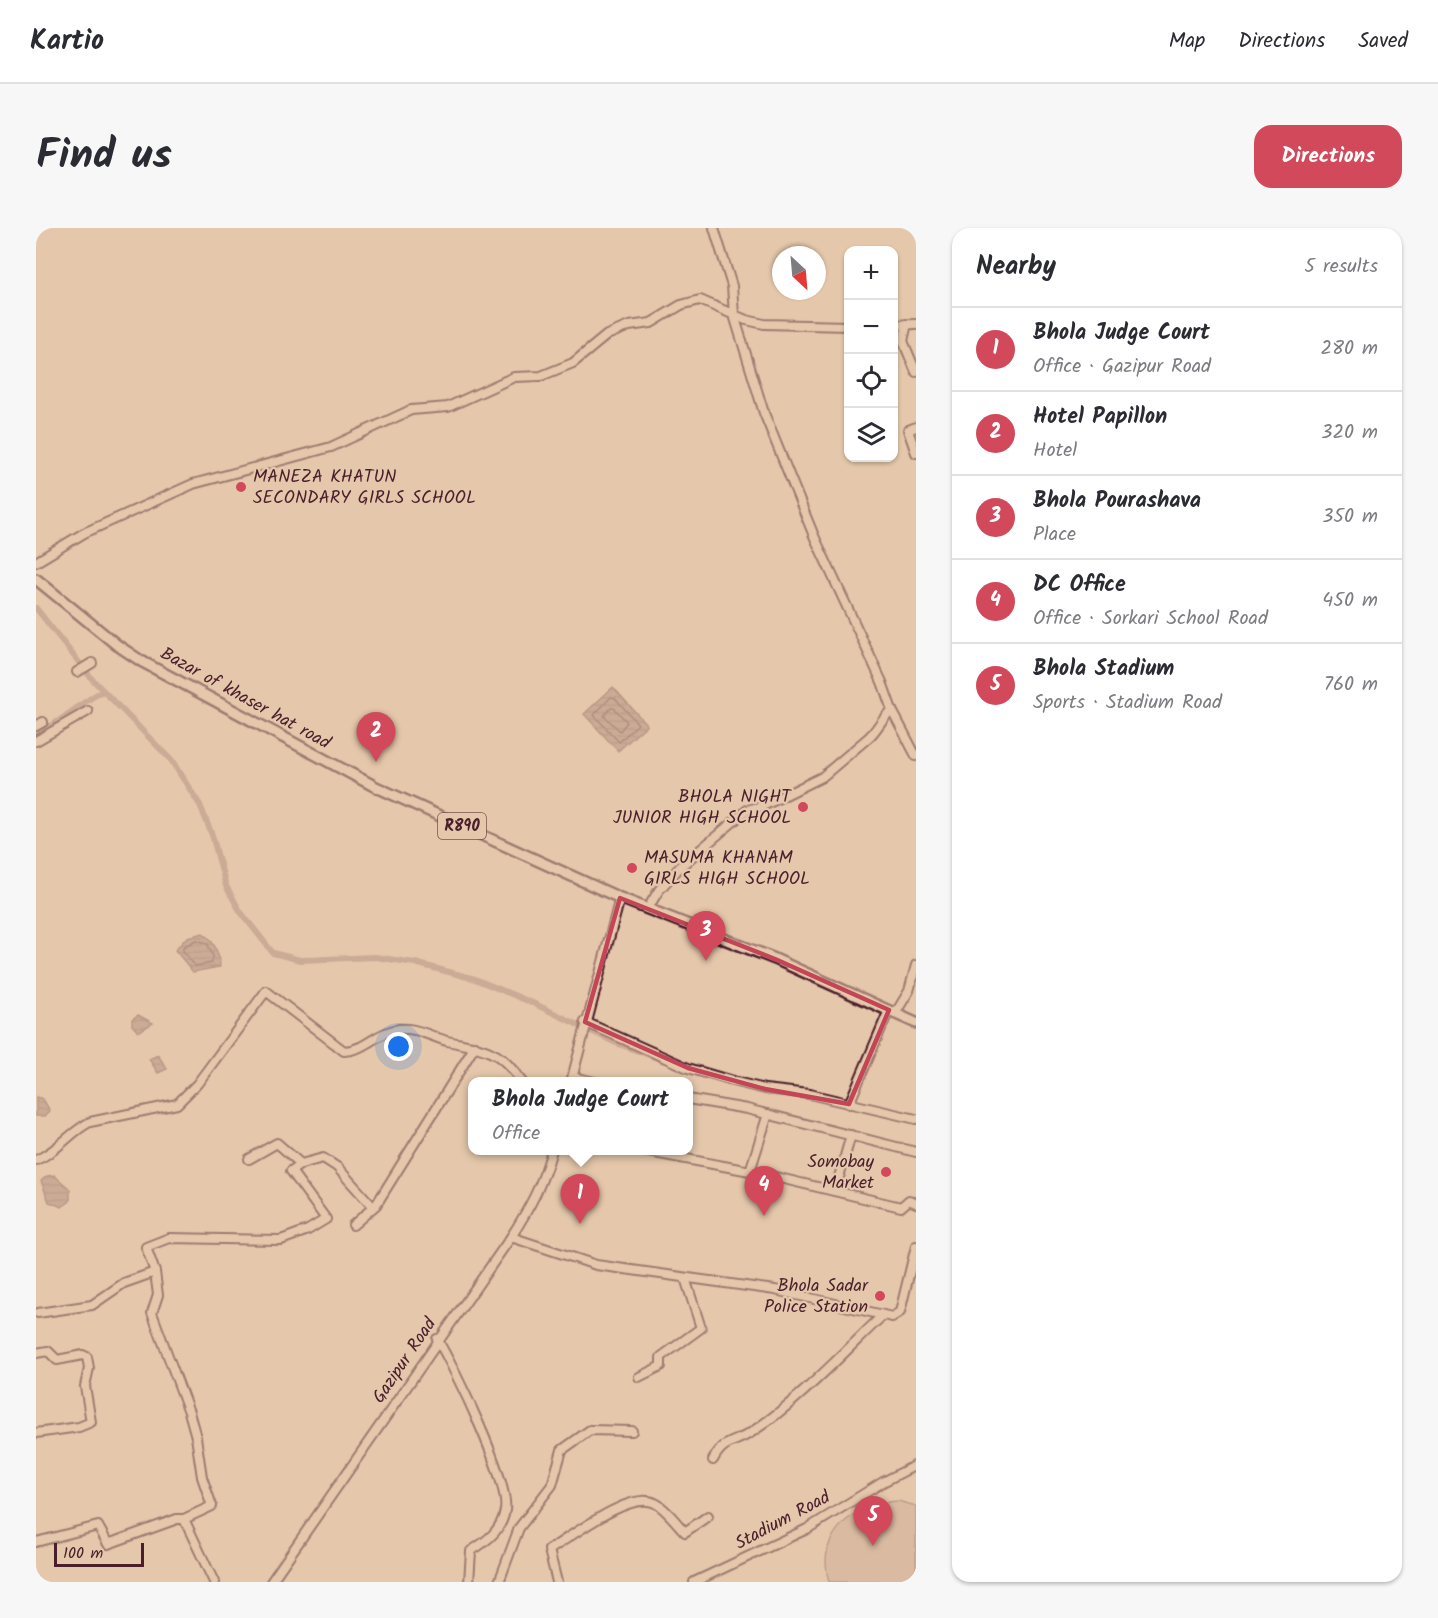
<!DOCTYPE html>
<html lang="en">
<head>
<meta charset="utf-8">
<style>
	:root { --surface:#fff; --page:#f7f7f7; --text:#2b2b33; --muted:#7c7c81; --line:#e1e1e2; --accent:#d1495b }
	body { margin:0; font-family:Kalam,sans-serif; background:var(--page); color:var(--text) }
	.controls { position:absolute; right:18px; top:18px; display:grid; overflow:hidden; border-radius:12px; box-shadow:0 2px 4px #0004 }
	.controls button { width:54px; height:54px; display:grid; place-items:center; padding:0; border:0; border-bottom:2px solid var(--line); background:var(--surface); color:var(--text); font:30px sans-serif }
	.compass { position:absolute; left:736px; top:18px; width:54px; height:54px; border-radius:50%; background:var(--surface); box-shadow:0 2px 4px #0004; rotate:154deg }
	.scale { position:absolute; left:18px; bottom:15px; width:90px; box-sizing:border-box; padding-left:6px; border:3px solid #4a1f2b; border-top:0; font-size:16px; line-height:21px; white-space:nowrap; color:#4a1f2b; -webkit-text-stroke:4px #e5c8ac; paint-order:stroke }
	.you { position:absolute; left:363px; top:819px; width:21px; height:21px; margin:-15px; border:4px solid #fff; border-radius:50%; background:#1a73e8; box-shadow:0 0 0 9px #1a73e833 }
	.badge { display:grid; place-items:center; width:39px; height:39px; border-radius:50%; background:var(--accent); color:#fff; font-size:20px; font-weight:700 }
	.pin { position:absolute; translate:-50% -50px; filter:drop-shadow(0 2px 3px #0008) }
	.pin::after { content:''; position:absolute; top:32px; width:21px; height:18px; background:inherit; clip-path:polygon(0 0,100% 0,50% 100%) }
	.popup { position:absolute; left:432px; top:849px; width:225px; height:78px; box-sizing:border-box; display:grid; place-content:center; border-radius:12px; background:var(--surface); filter:drop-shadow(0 2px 4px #0005); font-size:20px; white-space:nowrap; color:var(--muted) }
	.popup b { font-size:22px; color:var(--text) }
	.popup::after { content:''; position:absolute; left:50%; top:100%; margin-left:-12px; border:12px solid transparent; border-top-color:var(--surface) }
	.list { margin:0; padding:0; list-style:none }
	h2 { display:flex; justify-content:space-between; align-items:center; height:78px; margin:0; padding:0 24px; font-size:26px }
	h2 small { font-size:20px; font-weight:400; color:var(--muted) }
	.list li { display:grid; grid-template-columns:39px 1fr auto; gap:18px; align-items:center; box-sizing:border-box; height:84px; padding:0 24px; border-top:2px solid var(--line) }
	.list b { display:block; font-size:22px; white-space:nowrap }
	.list p { margin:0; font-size:20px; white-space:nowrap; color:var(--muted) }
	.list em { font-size:20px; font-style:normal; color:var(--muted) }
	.icon { flex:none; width:33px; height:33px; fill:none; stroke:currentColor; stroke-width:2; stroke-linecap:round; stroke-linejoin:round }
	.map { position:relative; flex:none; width:880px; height:1354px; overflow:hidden; border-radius:18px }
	header { display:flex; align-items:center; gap:36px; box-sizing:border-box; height:84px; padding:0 30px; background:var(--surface); border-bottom:2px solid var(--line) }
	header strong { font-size:28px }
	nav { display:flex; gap:33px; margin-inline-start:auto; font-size:21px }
	.intro { display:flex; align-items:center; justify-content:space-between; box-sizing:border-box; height:144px; padding:0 36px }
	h1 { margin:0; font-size:42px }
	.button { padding:15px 27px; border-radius:18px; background:var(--accent); color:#fff; font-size:21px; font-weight:700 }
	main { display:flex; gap:36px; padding:0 36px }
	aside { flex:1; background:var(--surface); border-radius:18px; box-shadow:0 2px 4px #0004 }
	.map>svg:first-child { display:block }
	.grass { fill:#ccac97; stroke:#8b6661; stroke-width:1.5 }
	.water { fill:url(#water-rules); stroke:#845d5b; stroke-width:1.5 }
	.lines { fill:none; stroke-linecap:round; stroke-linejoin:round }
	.shore { stroke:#70494b; stroke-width:1.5 }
	.canal { stroke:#aa877b; stroke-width:6 }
	.minor-casing { stroke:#4a1f2b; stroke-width:12 }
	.major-casing { stroke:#4a1f2b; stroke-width:14 }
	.minor { stroke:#e5c8ac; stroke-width:8 }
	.major { stroke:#e5c8ac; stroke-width:9 }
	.marked { fill:none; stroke:#c44556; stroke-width:4.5; stroke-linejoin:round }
	.poi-dot { fill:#d1495b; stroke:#e5c8ac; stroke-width:2 }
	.labels { text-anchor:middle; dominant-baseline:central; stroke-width:4.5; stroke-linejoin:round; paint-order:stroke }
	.shield { fill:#e5c8ac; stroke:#785252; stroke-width:1.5 }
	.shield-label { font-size:16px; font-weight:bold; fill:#4a1f2b }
	.poi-label { font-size:18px; fill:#4a1f2b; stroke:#e5c8ac; text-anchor:end }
	.street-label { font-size:18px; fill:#4a1f2b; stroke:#e5c8ac }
</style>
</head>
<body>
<header>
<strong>Kartio</strong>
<nav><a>Map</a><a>Directions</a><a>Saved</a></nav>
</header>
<div class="intro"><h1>Find us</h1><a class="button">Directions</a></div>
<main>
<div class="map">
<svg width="880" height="1354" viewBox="0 0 880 1354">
	<defs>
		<pattern id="water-rules" width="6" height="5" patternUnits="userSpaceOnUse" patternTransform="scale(1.5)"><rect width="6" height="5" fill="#aa877b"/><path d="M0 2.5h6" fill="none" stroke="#8c6e65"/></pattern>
	</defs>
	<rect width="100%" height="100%" fill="#e5c8ac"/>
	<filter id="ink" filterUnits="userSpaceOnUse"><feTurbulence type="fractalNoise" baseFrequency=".0167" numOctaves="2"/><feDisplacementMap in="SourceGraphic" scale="12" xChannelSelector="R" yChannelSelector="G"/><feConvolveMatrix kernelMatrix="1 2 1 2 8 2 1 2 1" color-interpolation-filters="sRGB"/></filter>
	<g filter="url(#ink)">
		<path class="grass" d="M 862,1273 L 880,1278 L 880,1354 L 793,1354 C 779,1306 819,1275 862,1273 Z"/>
		<g class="water">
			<path d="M 577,459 L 611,497 L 582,523 L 548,486 Z"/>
			<path d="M 167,705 C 179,713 183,725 184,739 L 157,744 L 139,722 L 151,709 Z"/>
			<path d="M 102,787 L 117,795 L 102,804 L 96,797 L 96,791 Z"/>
			<path d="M 122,827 L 131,841 L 122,845 L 113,831 Z"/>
			<path d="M 0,869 L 7,871 L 14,883 L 9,888 L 0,888 Z"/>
			<path d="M 18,947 L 34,961 L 34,973 L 26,979 L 13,974 L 5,953 L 11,948 Z"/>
		</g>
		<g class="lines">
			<g class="shore">
				<path d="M 575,469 L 579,470 L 602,496 L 583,514 L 558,487 Z"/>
				<path d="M 575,480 L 578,480 L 591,494 L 584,503 L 568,488 Z"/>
				<path d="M 160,712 L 171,715 L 177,728 L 176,735 L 159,738 L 147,723 L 147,719 Z"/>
			</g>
			<g class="canal">
				<path d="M 0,380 L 56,451 L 135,532 L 164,577 L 176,607 L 190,658 L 204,683 L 237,725 L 264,732 L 339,729 L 379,735 L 439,751 L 499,776 L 580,815 L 629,833"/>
				<path d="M 0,506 C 25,495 43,475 67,463"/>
			</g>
			<g class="minor-casing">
				<g id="minor">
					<path d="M 678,0 L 696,58 L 698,87 L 728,185 L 778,308 L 846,454 L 856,482 L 880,528"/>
					<path d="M 871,96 L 867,113 L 880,144"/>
					<path d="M 858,97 L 880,96"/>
					<path d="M 880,199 L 872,202 L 880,225"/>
					<path d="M 0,334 L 48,305 L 157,256 L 295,219 L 375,182 L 412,179 L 478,149 L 505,148 L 537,135 L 571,107 L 593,98 L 615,95 L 645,77 L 664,72 L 710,92 L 728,96 L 812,98"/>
					<path d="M 41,444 L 56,435"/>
					<path d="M 0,498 L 7,494"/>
					<path d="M 0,513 L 52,483"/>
					<path d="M 612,680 L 623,662 L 644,639 L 711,582 L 727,578 L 786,549 L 833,509 C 843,500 845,490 856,482"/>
					<path d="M 859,786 L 873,763 L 880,737"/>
					<path d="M 549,794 L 652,840 L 700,854 L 729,861 L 773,866 L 880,891"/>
					<path d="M 537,849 L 559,854"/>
					<path d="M 535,854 L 584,670"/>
					<path d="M 652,871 L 711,881 L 880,924"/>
					<path d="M 813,876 L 853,782"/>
					<path d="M 602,922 L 714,943 L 865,979 L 873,972 L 880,975"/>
					<path d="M 213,931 L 241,915 L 265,936 L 287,930 L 301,939 L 337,979"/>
					<path d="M 0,932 C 22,923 34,904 54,894 L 141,876 L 161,856 L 230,763 L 308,823 C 329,822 339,806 358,802 C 377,797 393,808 411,813 C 429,817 444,818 460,827 C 471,833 478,844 486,854"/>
					<path d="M 714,943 L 732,886"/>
					<path d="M 799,963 L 815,907"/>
					<path d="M 317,997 L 340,977 L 439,818"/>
					<path d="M 475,1009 L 560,1037 L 739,1062 L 856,1089 L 864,1084 L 880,1018"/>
					<path d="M 2,1085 L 56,1077 L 88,1055 L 119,1044"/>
					<path d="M 401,1111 C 418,1139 474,1254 469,1282 C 466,1302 451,1313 435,1323 L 433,1354"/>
					<path d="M 0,1125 L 12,1123 L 21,1132 L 47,1127 L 51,1129 L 53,1140 L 49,1158 L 55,1194 L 43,1199 L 0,1205"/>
					<path d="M 603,1149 L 625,1138 L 625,1129 L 665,1100 L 649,1050"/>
					<path d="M 677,1232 C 688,1211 698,1216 716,1204 C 765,1171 805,1127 847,1087"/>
					<path d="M 148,1291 L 176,1278 L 166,1249 L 160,1209 L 153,1184 L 116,1085 L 122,1067 L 119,1044 L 110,1019 L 133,1010 L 245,1012 L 272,1002 L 290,991 L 255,943 L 265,936"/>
					<path d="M 0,1314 L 62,1298 L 72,1316 L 141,1291 L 148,1291 L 178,1354"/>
					<path d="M 235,1354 L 475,1009 C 493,981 507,955 516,922"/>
					<path d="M 463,1354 L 483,1300 L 516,1257 L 526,1222 L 554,1202 L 596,1203"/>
					<path d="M 521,1354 L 513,1322 C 535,1309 594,1262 619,1275 C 630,1280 640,1295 649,1304 L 672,1288"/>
					<path d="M 658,1354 L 771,1301 L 847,1254 L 880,1237"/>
				</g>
			</g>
			<g class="major-casing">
				<path id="major" d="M 0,351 L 81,417 L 105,433 L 338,558 L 584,670 L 739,731 L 880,795"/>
			</g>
			<use href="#minor" class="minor"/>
			<use href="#major" class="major"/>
		</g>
	</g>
	<path d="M0 0H880V1354H0ZM 584,670 L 739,731 L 853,782 L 813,876 L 729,861 L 652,840 L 549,794 Z" fill="#e5c8ac" fill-opacity=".55" fill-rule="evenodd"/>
	<path class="marked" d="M 584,670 L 739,731 L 853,782 L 813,876 L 729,861 L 652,840 L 549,794 Z"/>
	<g class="poi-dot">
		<circle cx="205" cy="259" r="6"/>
		<circle cx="767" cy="579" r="6"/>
		<circle cx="596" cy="640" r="6"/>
		<circle cx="850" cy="944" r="6"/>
		<circle cx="844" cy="1068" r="6"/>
	</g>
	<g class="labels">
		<rect class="shield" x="402" y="585" width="48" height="26" rx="4.5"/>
		<g class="shield-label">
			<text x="426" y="598">R890</text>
		</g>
		<g class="poi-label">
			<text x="217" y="249" text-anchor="start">MANEZA KHATUN<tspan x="217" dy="21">SECONDARY GIRLS SCHOOL</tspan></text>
			<text x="755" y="569">BHOLA NIGHT<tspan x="755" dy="21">JUNIOR HIGH SCHOOL</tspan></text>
			<text x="608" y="630" text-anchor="start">MASUMA KHANAM<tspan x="608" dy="21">GIRLS HIGH SCHOOL</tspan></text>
			<text x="838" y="934">Somobay<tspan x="838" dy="21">Market</tspan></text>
			<text x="832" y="1058">Bhola Sadar<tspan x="832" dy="21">Police Station</tspan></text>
		</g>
		<g class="street-label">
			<text transform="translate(209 471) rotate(29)">Bazar of khaser hat road</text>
			<text transform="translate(369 1133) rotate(-56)">Gazipur Road</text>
			<text transform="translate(747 1293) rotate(-28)">Stadium Road</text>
		</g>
	</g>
</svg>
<div class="controls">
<button>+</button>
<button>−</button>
<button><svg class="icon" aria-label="locate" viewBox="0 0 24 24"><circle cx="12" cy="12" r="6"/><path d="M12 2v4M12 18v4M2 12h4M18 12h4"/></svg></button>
<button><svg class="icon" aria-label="layers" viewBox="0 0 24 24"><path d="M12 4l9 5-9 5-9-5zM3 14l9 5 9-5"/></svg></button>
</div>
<svg class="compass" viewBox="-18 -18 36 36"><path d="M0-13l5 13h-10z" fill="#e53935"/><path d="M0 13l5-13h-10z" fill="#7c7c81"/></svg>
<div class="scale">100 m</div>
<div class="you"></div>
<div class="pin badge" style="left:544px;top:996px">1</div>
<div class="popup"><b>Bhola Judge Court</b>Office</div>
<div class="pin badge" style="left:340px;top:534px">2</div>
<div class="pin badge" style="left:670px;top:733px">3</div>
<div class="pin badge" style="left:728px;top:988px">4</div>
<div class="pin badge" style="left:837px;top:1318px">5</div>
</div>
<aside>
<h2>Nearby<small>5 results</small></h2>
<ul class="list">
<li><span class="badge">1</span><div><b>Bhola Judge Court</b><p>Office · Gazipur Road</p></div><em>280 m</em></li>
<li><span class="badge">2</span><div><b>Hotel Papillon</b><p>Hotel</p></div><em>320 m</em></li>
<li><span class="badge">3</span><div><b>Bhola Pourashava</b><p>Place</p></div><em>350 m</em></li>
<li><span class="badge">4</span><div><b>DC Office</b><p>Office · Sorkari School Road</p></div><em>450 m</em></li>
<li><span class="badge">5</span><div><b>Bhola Stadium</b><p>Sports · Stadium Road</p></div><em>760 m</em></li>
</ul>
</aside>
</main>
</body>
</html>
